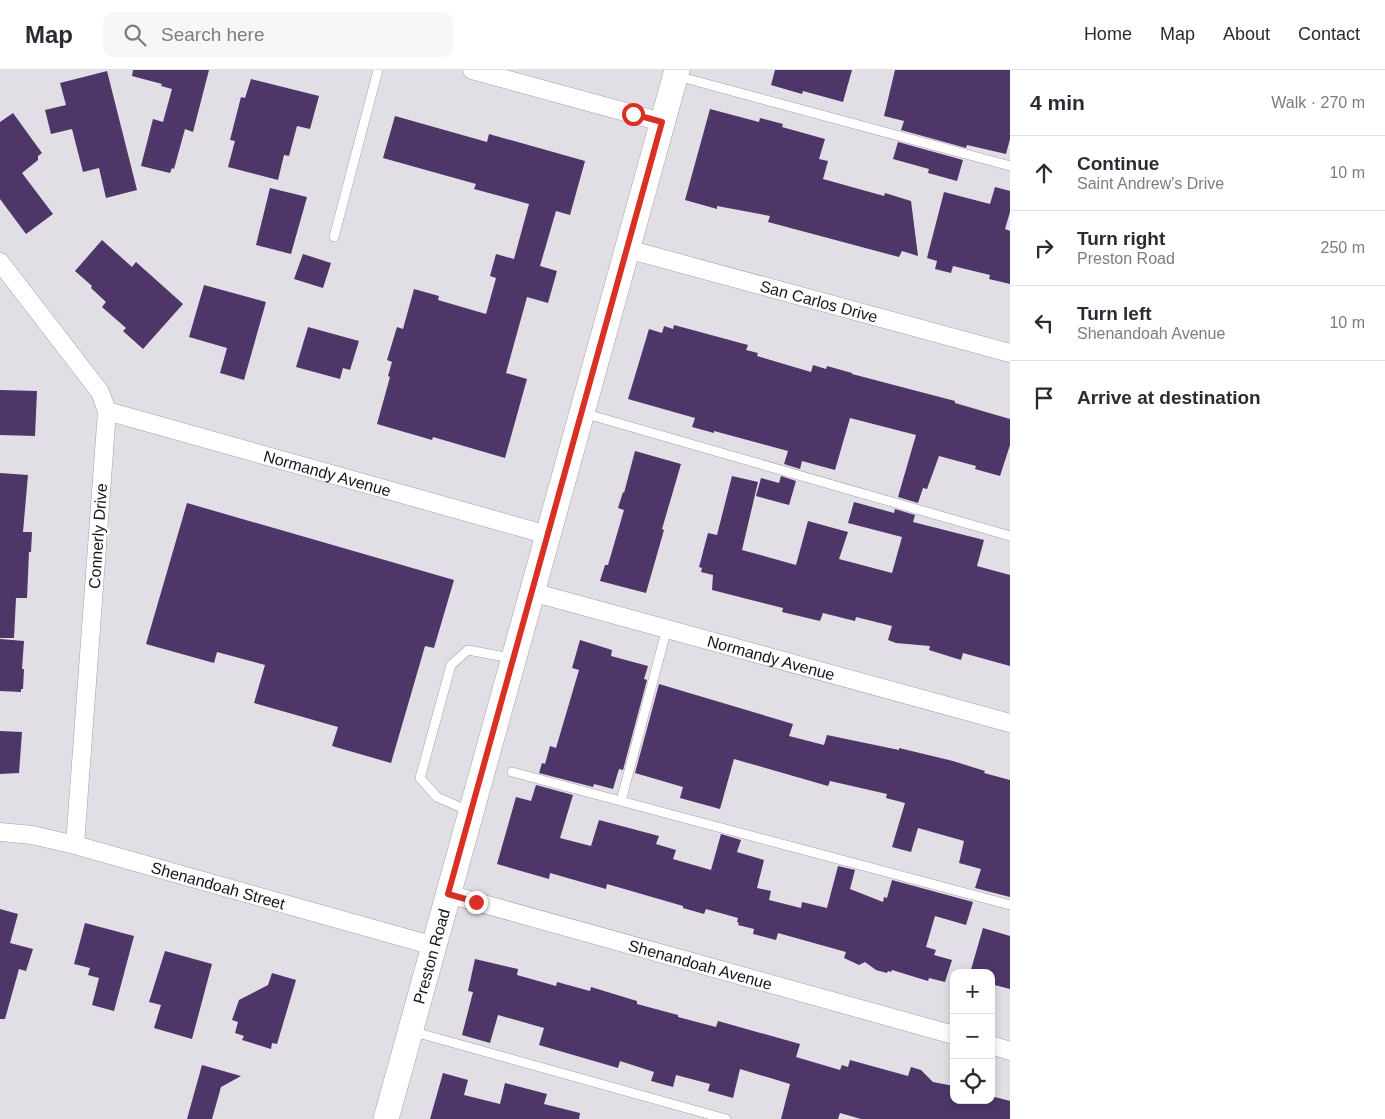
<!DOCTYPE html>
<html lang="en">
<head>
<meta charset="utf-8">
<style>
	:root { --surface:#fff; --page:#f7f7f7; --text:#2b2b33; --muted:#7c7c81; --line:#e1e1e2 }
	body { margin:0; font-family:Arial,sans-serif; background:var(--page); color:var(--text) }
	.controls { position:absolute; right:15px; bottom:15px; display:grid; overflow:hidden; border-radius:10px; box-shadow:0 2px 8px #0003 }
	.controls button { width:45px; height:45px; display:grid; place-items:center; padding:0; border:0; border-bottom:1px solid var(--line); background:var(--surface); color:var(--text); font:25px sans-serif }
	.stop { position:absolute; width:15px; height:15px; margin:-11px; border:4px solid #d93025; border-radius:50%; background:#fff }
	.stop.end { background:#d93025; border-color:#fff; box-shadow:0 1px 5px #0008 }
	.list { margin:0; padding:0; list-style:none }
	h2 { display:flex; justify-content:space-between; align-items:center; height:65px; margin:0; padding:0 20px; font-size:21px }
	h2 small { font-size:16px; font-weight:400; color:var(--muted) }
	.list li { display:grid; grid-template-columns:32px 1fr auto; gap:15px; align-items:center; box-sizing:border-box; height:75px; padding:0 20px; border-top:1px solid var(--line) }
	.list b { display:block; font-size:19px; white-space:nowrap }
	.list p { margin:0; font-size:16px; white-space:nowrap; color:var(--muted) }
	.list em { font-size:16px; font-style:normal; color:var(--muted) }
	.icon { flex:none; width:28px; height:28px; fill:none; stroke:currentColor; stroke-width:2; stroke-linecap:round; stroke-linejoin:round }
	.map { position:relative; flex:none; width:1010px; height:1049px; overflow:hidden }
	header { display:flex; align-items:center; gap:30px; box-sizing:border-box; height:70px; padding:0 25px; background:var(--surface); border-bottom:1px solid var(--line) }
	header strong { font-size:24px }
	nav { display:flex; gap:28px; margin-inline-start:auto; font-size:18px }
	.search { width:350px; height:45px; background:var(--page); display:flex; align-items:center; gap:12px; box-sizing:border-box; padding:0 18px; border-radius:10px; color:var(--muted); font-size:19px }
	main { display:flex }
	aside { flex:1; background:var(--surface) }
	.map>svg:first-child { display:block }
	.building { fill:#4e3669 }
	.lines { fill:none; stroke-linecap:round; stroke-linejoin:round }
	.lane-casing { stroke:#a3a0a8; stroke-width:10 }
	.street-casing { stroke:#a3a0a8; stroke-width:19 }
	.secondary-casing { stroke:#a3a0a8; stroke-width:26 }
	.lane { stroke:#fff; stroke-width:9 }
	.street { stroke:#fff; stroke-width:18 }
	.secondary { stroke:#fff; stroke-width:25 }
	.route { stroke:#d93025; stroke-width:6 }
	.labels { text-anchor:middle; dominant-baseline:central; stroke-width:5; stroke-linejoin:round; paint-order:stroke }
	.street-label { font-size:16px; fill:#171619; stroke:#fff }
</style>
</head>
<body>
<header>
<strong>Map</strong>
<div class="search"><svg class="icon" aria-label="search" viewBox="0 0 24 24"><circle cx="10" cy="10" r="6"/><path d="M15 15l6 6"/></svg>Search here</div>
<nav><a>Home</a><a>Map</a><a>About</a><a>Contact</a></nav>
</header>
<main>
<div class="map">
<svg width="1010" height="1049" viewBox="0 0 1010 1049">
	<rect width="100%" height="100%" fill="#e2dee6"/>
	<g class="building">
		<path d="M 133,0 L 209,0 L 193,62 L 185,59 L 174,99 L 172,98 L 170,103 L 141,96 L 153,49 L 163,52 L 172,19 L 161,16 L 162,14 L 132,6 Z"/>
		<path d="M 775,0 L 852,0 L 843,32 L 803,21 L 802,24 L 771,15 Z"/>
		<path d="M 895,0 L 1010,0 L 1010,69 L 1006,84 L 967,75 L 966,78 L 901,60 L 904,51 L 884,46 Z"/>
		<path d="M 107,1 L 137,120 L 106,128 L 99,98 L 83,102 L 72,59 L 51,64 L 45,40 L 66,35 L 60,13 Z"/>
		<path d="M 251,9 L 319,26 L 310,59 L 297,56 L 289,86 L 284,85 L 278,110 L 228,97 L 235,71 L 230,70 L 241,27 L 245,28 Z"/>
		<path d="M 710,39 L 759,52 L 760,48 L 783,54 L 782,57 L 825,69 L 819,89 L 828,91 L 823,109 L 884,126 L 885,123 L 911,131 L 918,186 L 902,181 L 899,187 L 768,152 L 770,146 L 717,136 L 717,139 L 685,130 Z"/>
		<path d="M 13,43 L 42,83 L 38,86 L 38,90 L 22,103 L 53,144 L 26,164 L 0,129 L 0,52 Z"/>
		<path d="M 395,46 L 487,72 L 489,64 L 585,91 L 570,145 L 556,141 L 540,196 L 557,201 L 548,233 L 527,227 L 506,303 L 527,309 L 505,388 L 433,367 L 432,370 L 377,354 L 390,307 L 388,306 L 392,292 L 387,290 L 397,257 L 403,259 L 414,219 L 439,226 L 438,230 L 486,244 L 496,208 L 490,206 L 496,184 L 514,189 L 529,134 L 474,119 L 476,114 L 383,88 Z"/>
		<path d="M 898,72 L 963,90 L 957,111 L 928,103 L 929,99 L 893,89 Z"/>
		<path d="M 995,117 L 1010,121 L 1010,142 L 1005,159 L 1010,161 L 1010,214 L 989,209 L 990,205 L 953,196 L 951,203 L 935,199 L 937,191 L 927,188 L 944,122 L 990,134 Z"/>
		<path d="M 270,118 L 307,127 L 291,184 L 256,175 Z"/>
		<path d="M 102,170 L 132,197 L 136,192 L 183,234 L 143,279 L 123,261 L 126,258 L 102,237 L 106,232 L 91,218 L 92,216 L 75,201 Z"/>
		<path d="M 303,184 L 331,193 L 323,218 L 294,209 Z"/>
		<path d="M 204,215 L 266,232 L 244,310 L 220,303 L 227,278 L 189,267 Z"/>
		<path d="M 674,255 L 748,275 L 746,280 L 758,283 L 757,286 L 811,302 L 813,295 L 826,299 L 827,296 L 852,303 L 852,304 L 955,331 L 955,333 L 1010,349 L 1010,375 L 1000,406 L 975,399 L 976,396 L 939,386 L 927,419 L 923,418 L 918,433 L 898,427 L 916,365 L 850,348 L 835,400 L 802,391 L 800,399 L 784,394 L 788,381 L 714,361 L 714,363 L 692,357 L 695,348 L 628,329 L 649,259 L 662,263 L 664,256 L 673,259 Z"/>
		<path d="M 308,257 L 359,271 L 350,300 L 343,298 L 340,309 L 296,297 Z"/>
		<path d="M 0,320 L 37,321 L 35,366 L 0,365 Z"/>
		<path d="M 635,381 L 681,394 L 662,459 L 664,460 L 646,523 L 600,511 L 605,495 L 608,495 L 624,440 L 618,438 L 623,422 L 624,423 Z"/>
		<path d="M 0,403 L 28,405 L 23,462 L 32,462 L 31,482 L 29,482 L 27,528 L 16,528 L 14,568 L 0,568 Z"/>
		<path d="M 732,406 L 758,412 L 742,480 L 796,495 L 808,451 L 848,462 L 839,489 L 892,503 L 902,467 L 848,453 L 854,432 L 894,443 L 895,439 L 915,445 L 913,452 L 984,470 L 977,496 L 1010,505 L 1010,596 L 963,583 L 961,590 L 929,580 L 930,576 L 896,573 L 888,570 L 892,556 L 856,547 L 855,551 L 823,543 L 820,551 L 782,542 L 783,538 L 712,520 L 713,505 L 701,502 L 702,498 L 699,497 L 708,463 L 717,465 Z"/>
		<path d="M 781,406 L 796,411 L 789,435 L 756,426 L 761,408 L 779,413 Z"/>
		<path d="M 187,433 L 454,510 L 434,578 L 425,576 L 391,693 L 332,676 L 338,657 L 254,633 L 265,595 L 217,582 L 214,593 L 146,574 Z"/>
		<path d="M 0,569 L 24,571 L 22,599 L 24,599 L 23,619 L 21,619 L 21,622 L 0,621 Z"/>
		<path d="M 580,570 L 612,580 L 611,586 L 648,596 L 644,609 L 647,610 L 623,700 L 619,699 L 613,719 L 594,714 L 593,717 L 539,703 L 542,693 L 545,694 L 550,676 L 556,678 L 579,600 L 572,598 Z"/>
		<path d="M 659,614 L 793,654 L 789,666 L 824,675 L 827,665 L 899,680 L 899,678 L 953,691 L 985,701 L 984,703 L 1010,710 L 1010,827 L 975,818 L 981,799 L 959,793 L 964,771 L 918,758 L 911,782 L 892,777 L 905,733 L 886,728 L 887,724 L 830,711 L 828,716 L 734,689 L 720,739 L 680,728 L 683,717 L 635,703 Z"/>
		<path d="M 0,661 L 22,662 L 19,703 L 0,704 Z"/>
		<path d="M 536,715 L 573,725 L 560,768 L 591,776 L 599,750 L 659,766 L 656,774 L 676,780 L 673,789 L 711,800 L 721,764 L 741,770 L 737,782 L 764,790 L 757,818 L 771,821 L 769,830 L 801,838 L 802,832 L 827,838 L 838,796 L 855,800 L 850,819 L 883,832 L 884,827 L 887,828 L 892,810 L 973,832 L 966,855 L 935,846 L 926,877 L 936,880 L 934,885 L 952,890 L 945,912 L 929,908 L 928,911 L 892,900 L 891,902 L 888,901 L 887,903 L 876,900 L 865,892 L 859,895 L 844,888 L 846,882 L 778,863 L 776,870 L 753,864 L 754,859 L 738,855 L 739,853 L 737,852 L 738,848 L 706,839 L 704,844 L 683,838 L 683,836 L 607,814 L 606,819 L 550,803 L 549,809 L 497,794 L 516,727 L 531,731 Z"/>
		<path d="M 0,839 L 18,844 L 10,873 L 33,879 L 26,901 L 19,899 L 5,949 L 0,949 Z"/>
		<path d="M 85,853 L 134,866 L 114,941 L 92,935 L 99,908 L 88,905 L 90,898 L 74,894 Z"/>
		<path d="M 983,858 L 1010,866 L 1010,919 L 991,914 L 991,903 L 970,903 Z"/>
		<path d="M 165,881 L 212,894 L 192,969 L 154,958 L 161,935 L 149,932 Z"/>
		<path d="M 475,889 L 518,899 L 517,905 L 556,916 L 557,912 L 590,921 L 591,917 L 637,931 L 637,934 L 678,945 L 678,947 L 716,957 L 718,951 L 800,974 L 796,987 L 840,1000 L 842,995 L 848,997 L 850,990 L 908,1006 L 911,997 L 921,1000 L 933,1012 L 954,1016 L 954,1030 L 991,1030 L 991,1026 L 1010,1031 L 1010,1049 L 861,1049 L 840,1043 L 838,1049 L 781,1049 L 790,1014 L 740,999 L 733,1028 L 708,1021 L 710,1014 L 676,1005 L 673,1017 L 651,1011 L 654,1002 L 620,991 L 618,998 L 539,975 L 544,958 L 498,945 L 490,973 L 462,965 L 473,922 L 468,921 Z"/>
		<path d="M 272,903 L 296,910 L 277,974 L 272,973 L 271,979 L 242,970 L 244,966 L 235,963 L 238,952 L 232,950 L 239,930 L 268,915 Z"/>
		<path d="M 202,995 L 241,1006 L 221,1017 L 212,1049 L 187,1049 Z"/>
		<path d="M 443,1003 L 468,1010 L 464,1025 L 500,1034 L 505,1013 L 547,1024 L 544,1034 L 580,1043 L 579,1049 L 430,1049 Z"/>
	</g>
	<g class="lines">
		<g class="lane-casing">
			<g id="lane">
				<path d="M 677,6 L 1010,96"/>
				<path d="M 334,167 L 378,0"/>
				<path d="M 583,343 L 1010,466"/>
				<path d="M 512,702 L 1010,835"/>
				<path d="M 621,731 L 667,558"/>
				<path d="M 471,742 L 437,727 L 420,708 L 451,595 L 468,580 L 511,588"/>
				<path d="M 411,961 L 726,1049"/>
			</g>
		</g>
		<g class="street-casing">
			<g id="street">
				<path d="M 472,0 L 662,52"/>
				<path id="s1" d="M 627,179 L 1010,283"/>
				<path d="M 0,192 L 100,322 L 107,341 L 75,775"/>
				<path id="s2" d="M 107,341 L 548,465"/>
				<path id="s3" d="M 532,522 L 1010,653"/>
				<path id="s4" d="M 0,762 L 32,765 L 75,775 L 434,876"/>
				<path id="s5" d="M 448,824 L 954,965"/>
				<path d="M 991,975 L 1010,981"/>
			</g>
		</g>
		<g class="secondary-casing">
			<g id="secondary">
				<path id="s6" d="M 386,1049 L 677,0"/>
			</g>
		</g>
		<use href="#lane" class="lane"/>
		<use href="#street" class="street"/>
		<use href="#secondary" class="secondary"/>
	</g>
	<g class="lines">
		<path class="route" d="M 476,832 L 448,824 L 662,52 L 633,44"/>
	</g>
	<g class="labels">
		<g class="street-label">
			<text stroke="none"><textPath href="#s1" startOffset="199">San Carlos Drive</textPath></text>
			<text stroke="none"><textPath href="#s2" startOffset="229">Normandy Avenue</textPath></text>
			<text transform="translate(98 466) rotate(-86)">Connerly Drive</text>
			<text stroke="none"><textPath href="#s3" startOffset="248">Normandy Avenue</textPath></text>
			<text stroke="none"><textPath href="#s4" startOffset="225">Shenandoah Street</textPath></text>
			<text stroke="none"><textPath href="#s6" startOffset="169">Preston Road</textPath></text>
			<text stroke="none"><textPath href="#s5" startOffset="262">Shenandoah Avenue</textPath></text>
		</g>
	</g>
</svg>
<div class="controls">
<button>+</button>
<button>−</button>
<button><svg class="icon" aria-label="locate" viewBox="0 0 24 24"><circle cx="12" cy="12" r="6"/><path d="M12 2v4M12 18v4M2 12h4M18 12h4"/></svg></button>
</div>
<div class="stop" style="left:633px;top:44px"></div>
<div class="stop end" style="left:476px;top:832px"></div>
</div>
<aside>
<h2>4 min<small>Walk · 270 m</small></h2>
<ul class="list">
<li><svg class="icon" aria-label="ahead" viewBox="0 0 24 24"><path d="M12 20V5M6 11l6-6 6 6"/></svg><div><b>Continue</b><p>Saint Andrew's Drive</p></div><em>10 m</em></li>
<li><svg class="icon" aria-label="right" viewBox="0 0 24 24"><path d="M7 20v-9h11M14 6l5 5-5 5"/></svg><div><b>Turn right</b><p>Preston Road</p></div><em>250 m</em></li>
<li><svg class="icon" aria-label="left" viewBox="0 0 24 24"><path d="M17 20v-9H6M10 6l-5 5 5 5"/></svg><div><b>Turn left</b><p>Shenandoah Avenue</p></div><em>10 m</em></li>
<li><svg class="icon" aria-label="arrive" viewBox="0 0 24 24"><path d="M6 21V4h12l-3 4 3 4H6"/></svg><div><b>Arrive at destination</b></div></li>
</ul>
</aside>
</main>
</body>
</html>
